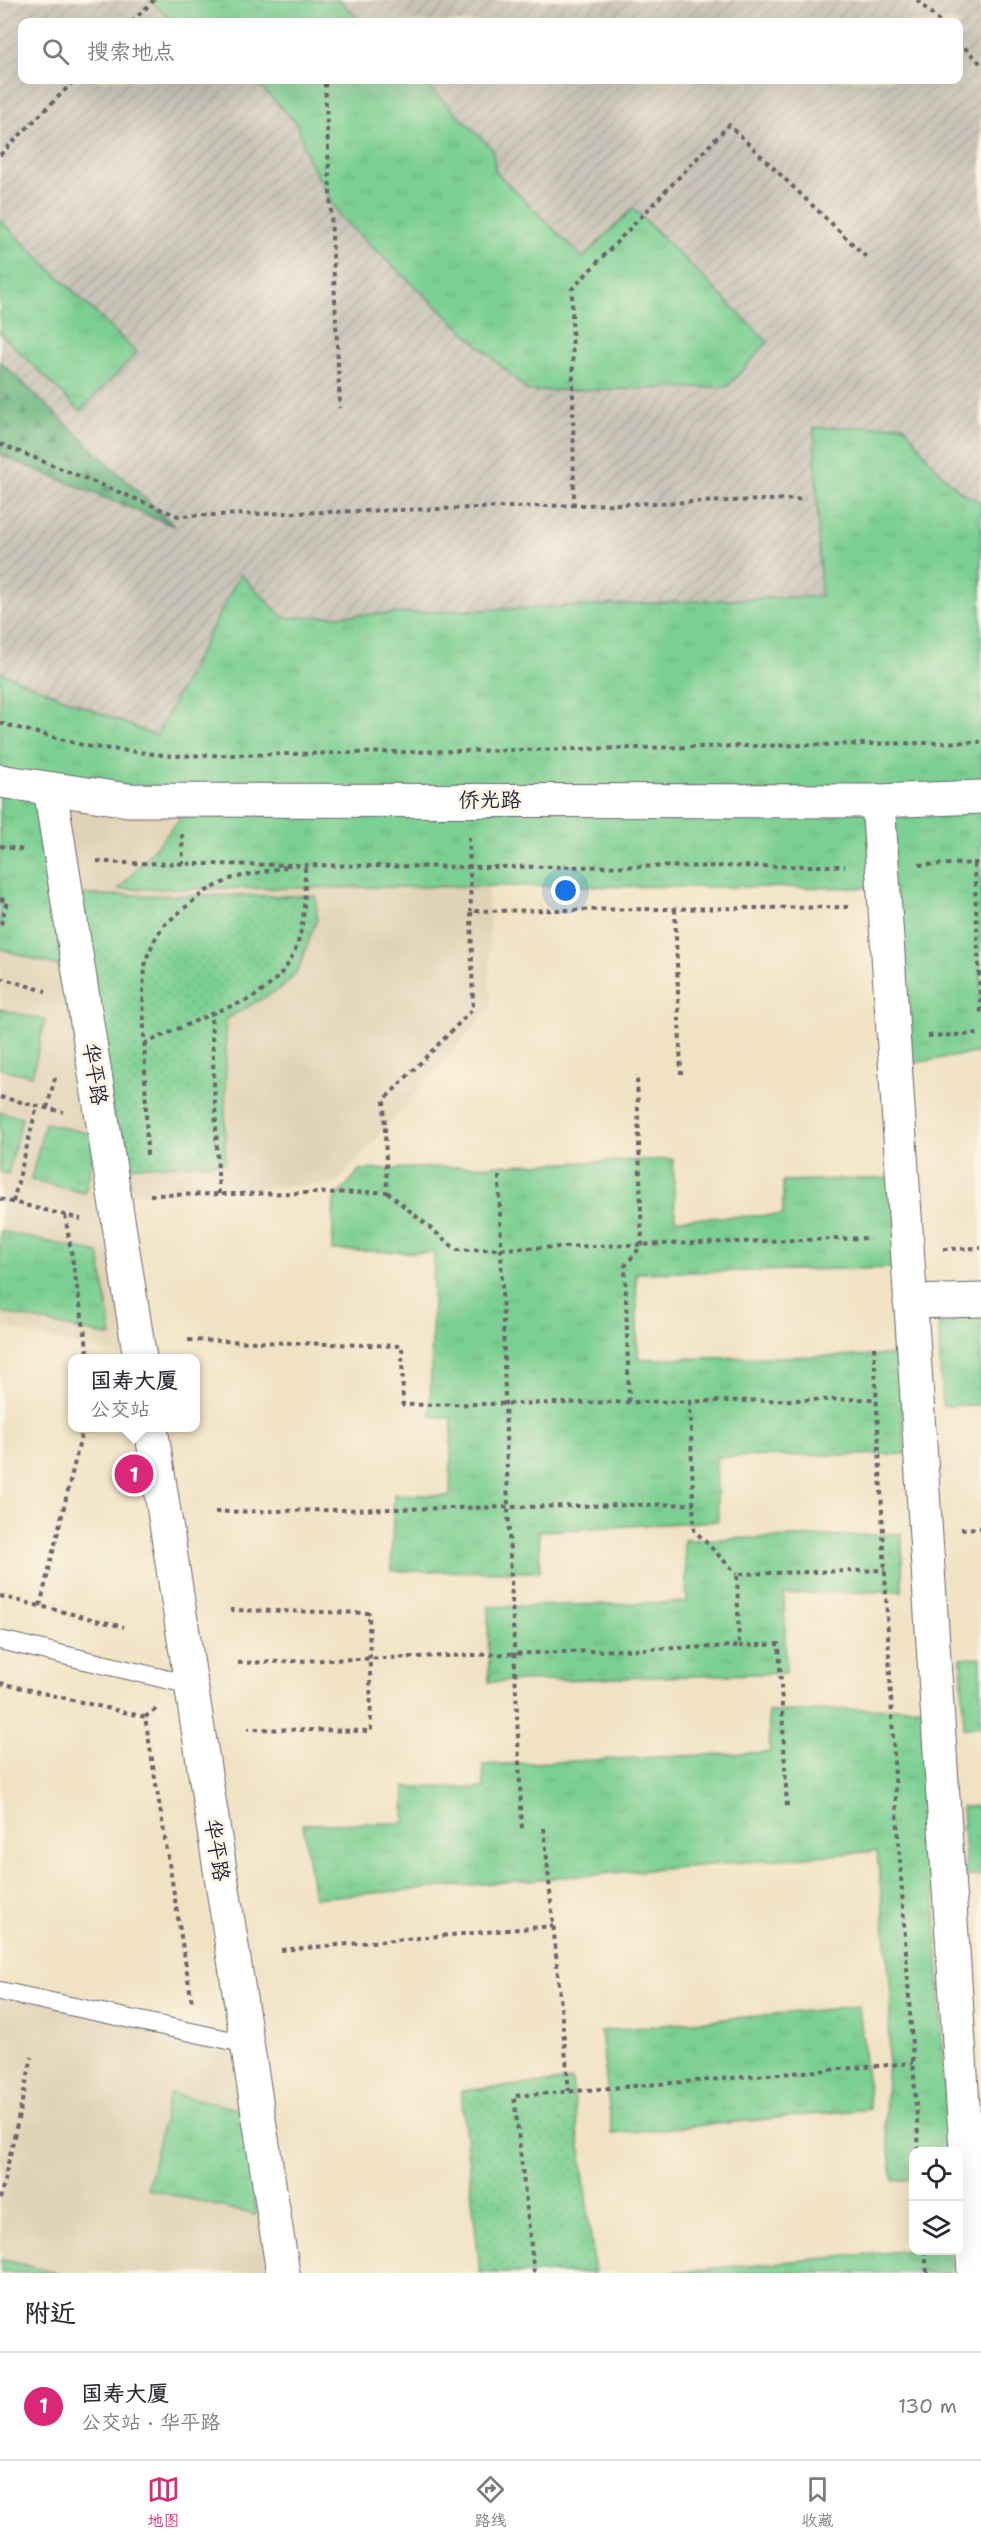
<!DOCTYPE html>
<html lang="zh">
<head>
<meta charset="utf-8">
<style>
	:root { --surface:#fff; --page:#f2f2f3; --text:#2b2b33; --muted:#7c7c81; --line:#e1e1e2; --accent:#db2777 }
	body { margin:0; font-family:"Shantell Sans","LXGW WenKai TC",sans-serif; background:var(--page); color:var(--text) }
	.controls { position:absolute; right:18px; bottom:18px; display:grid; overflow:hidden; border-radius:12px; box-shadow:0 6px 24px #0002 }
	.controls button { width:54px; height:54px; display:grid; place-items:center; padding:0; border:0; border-bottom:2px solid var(--line); background:var(--surface); color:var(--text); font:30px sans-serif }
	.you { position:absolute; left:566px; top:891px; width:21px; height:21px; margin:-15px; border:4px solid #fff; border-radius:50%; background:#1a73e8; box-shadow:0 0 0 9px #1a73e833 }
	.badge { display:grid; place-items:center; width:39px; height:39px; border-radius:50%; background:var(--accent); color:#fff; font-size:20px; font-weight:700 }
	.pin { position:absolute; translate:-50% -50%; border:3px solid #fff; box-shadow:0 2px 6px #0006 }
	.popup { position:absolute; left:68px; top:1354px; width:132px; height:78px; box-sizing:border-box; display:grid; place-content:center; border-radius:12px; background:var(--surface); filter:drop-shadow(0 2px 4px #0005); font-size:20px; white-space:nowrap; color:var(--muted) }
	.popup b { font-size:22px; color:var(--text) }
	.popup::after { content:''; position:absolute; left:50%; top:100%; margin-left:-12px; border:12px solid transparent; border-top-color:var(--surface) }
	.list { margin:0; padding:0; list-style:none }
	h2 { display:flex; justify-content:space-between; align-items:center; height:78px; margin:0; padding:0 24px; font-size:26px }
	h2 small { font-size:20px; font-weight:400; color:var(--muted) }
	.list li { display:grid; grid-template-columns:39px 1fr auto; gap:18px; align-items:center; box-sizing:border-box; height:108px; padding:0 24px; border-top:2px solid var(--line) }
	.list b { display:block; font-size:22px; white-space:nowrap }
	.list p { margin:0; font-size:20px; white-space:nowrap; color:var(--muted) }
	.list em { font-size:20px; font-style:normal; color:var(--muted) }
	.icon { flex:none; width:33px; height:33px; fill:none; stroke:currentColor; stroke-width:2; stroke-linecap:round; stroke-linejoin:round }
	.map { position:relative; flex:none; width:981px; height:2273px; overflow:hidden }
	.search { position:absolute; background:var(--surface); box-shadow:0 6px 24px #0002; left:18px; right:18px; top:18px; height:66px; display:flex; align-items:center; gap:15px; box-sizing:border-box; padding:0 21px; border-radius:12px; color:var(--muted); font-size:22px }
	.sheet { height:186px; background:var(--surface) }
	nav { display:flex; justify-content:space-around; align-items:center; box-sizing:border-box; height:84px; border-top:2px solid var(--line); background:var(--surface); font-size:16px; color:var(--muted) }
	nav a { display:grid; justify-items:center; gap:3px }
	nav .on { color:var(--accent) }
	.map>svg:first-child { display:block }
	.built { fill:#e0d2b5 }
	.industrial { fill:url(#industrial-furrows); fill-rule:evenodd }
	.grass { fill:url(#grass-tufts); stroke:#4f7866; stroke-width:1.5 }
	.forest { fill:url(#forest-firs); stroke:#446a5c; stroke-width:1.5 }
	.park { fill:url(#park-dots); stroke:#4f7866; stroke-width:1.5 }
	.lines { fill:none; stroke-linecap:round; stroke-linejoin:round }
	.service-casing { stroke:#6a656b; stroke-width:20 }
	.minor-casing { stroke:#6a656b; stroke-width:35 }
	.tertiary-casing { stroke:#6a656b; stroke-width:35 }
	.path { stroke:#6a656b; stroke-width:4; stroke-dasharray:4.5 4.5; stroke-linecap:butt }
	.service { stroke:#fff; stroke-width:18 }
	.minor { stroke:#fff; stroke-width:33 }
	.tertiary { stroke:#fff; stroke-width:33 }
	.labels { text-anchor:middle; dominant-baseline:central; stroke-width:6; stroke-linejoin:round; paint-order:stroke }
	.street-label { font-size:21px; fill:#22223b; stroke:#fcf5e5 }
</style>
</head>
<body>
<div class="map">
<svg width="981" height="2273" viewBox="0 0 981 2273">
	<defs>
		<pattern id="industrial-furrows" width="10" height="10" patternUnits="userSpaceOnUse" patternTransform="scale(1.5)"><rect width="10" height="10" fill="#c9c3b8"/><path d="M-1 1l2-2M0 10L10 0M9 11l2-2" fill="none" stroke="#aca79f"/></pattern>
		<pattern id="grass-tufts" width="24" height="20" patternUnits="userSpaceOnUse" patternTransform="scale(1.5)"><rect width="24" height="20" fill="#7ccf92"/><path d="M3 7l-1-3M5 7V3M7 7l1-3M15 17l-1-3M17 17v-4M19 17l1-3" fill="none" stroke="#6bb17f"/></pattern>
		<pattern id="forest-firs" width="22" height="20" patternUnits="userSpaceOnUse" patternTransform="scale(1.5)"><rect width="22" height="20" fill="#65b27c"/><path d="M5 1l3.5 6h-7zM16 11l3.5 6h-7z" fill="#539067"/></pattern>
		<pattern id="park-dots" width="8" height="8" patternUnits="userSpaceOnUse" patternTransform="scale(1.5)"><rect width="8" height="8" fill="#7ccf92"/><path d="M2 2h.1M6 6h.1" fill="none" stroke="#6bb17f" stroke-width="1.8" stroke-linecap="round"/></pattern>
	</defs>
	<rect width="100%" height="100%" fill="#fcf5e5"/>
	<filter id="ink" filterUnits="userSpaceOnUse"><feTurbulence type="fractalNoise" baseFrequency=".0167" numOctaves="2"/><feDisplacementMap in="SourceGraphic" scale="12" xChannelSelector="R" yChannelSelector="G"/><feConvolveMatrix kernelMatrix="1 2 1 2 8 2 1 2 1" color-interpolation-filters="sRGB"/></filter>
	<filter id="wash" filterUnits="userSpaceOnUse"><feTurbulence type="fractalNoise" baseFrequency=".008" numOctaves="4" result="noise"/><feDisplacementMap in="SourceGraphic" scale="24" xChannelSelector="R" yChannelSelector="G"/><feGaussianBlur stdDeviation="1.35" result="paint"/><feColorMatrix in="noise" values="0 0 0 0 0 0 0 0 0 0 0 0 0 0 0 0 0 1.4 0 .05"/><feComposite in="paint" operator="in"/></filter>
	<g filter="url(#wash)">
		<rect width="100%" height="100%" fill="#f1e2c4"/>
		<g class="built">
			<path d="M 0,783 L 49,791 L 131,1358 L 0,1327 Z"/>
			<path d="M 54,791 L 486,803 L 491,1008 L 336,1184 L 116,1195 Z"/>
			<path d="M 0,1993 L 245,2045 L 280,2273 L 0,2273 Z"/>
		</g>
		<path class="industrial" d="M 0,0 L 981,0 L 981,795 L 0,779 ZM 22,22 L 958,22 L 958,80 L 22,80 Z"/>
		<g class="grass">
			<path d="M 150,0 L 339,0 L 362,22 L 173,22 Z"/>
			<path d="M 249,80 L 422,80 L 492,148 L 496,172 L 583,258 L 633,208 L 768,342 L 727,387 L 528,391 L 340,217 L 308,159 L 297,124 L 261,87 Z"/>
			<path d="M 0,220 L 137,353 L 80,411 L 0,333 Z"/>
			<path d="M 904,425 C 923,451 949,492 981,502 L 981,792 L 131,795 L 0,776 L 0,672 L 156,736 L 240,574 L 284,618 L 821,596 L 814,428 Z"/>
			<path d="M 0,793 L 39,797 L 64,968 L 0,949 Z"/>
			<path d="M 981,806 L 981,1052 L 908,1064 L 895,888 L 532,886 L 119,889 L 186,812 Z"/>
			<path d="M 0,1009 L 45,1020 L 32,1076 L 0,1069 Z"/>
			<path d="M 0,1112 L 22,1117 L 8,1174 L 0,1172 Z"/>
			<path d="M 45,1123 L 98,1136 L 85,1193 L 31,1180 Z"/>
			<path d="M 673,1159 L 675,1219 L 783,1215 L 783,1181 L 892,1178 L 900,1268 L 636,1273 L 638,1359 L 897,1355 L 905,1454 L 716,1457 L 718,1521 L 539,1531 L 540,1572 L 391,1571 L 394,1494 L 450,1496 L 452,1418 L 430,1416 L 434,1253 L 332,1250 L 334,1200 L 360,1170 Z"/>
			<path d="M 0,1231 L 99,1253 L 112,1337 L 0,1312 Z"/>
			<path d="M 981,1317 L 981,1405 L 942,1406 L 938,1319 Z"/>
			<path d="M 902,1534 L 902,1591 L 784,1594 L 786,1673 L 489,1682 L 488,1607 L 687,1602 L 684,1540 Z"/>
			<path d="M 981,1657 L 981,1727 L 964,1728 L 961,1658 Z"/>
			<path d="M 925,1707 L 948,2151 L 914,2152 L 913,2179 L 893,2181 L 885,2120 L 891,1992 L 877,1851 L 314,1898 L 303,1824 L 404,1823 L 405,1787 L 484,1788 L 483,1765 L 770,1752 L 768,1712 Z"/>
			<path d="M 981,1806 L 981,1876 L 966,1876 L 962,1807 Z"/>
			<path d="M 859,2006 L 870,2109 L 612,2134 L 601,2031 Z"/>
			<path d="M 170,2093 L 243,2110 L 256,2215 L 147,2189 Z"/>
			<path d="M 914,2250 L 950,2251 L 952,2273 L 660,2273 Z"/>
			<path d="M 0,2259 L 58,2273 L 0,2273 Z"/>
		</g>
		<path class="forest" d="M 0,361 L 174,526 L 0,455 Z"/>
		<g class="park">
			<path d="M 75,895 L 316,896 L 317,919 L 298,970 L 283,987 L 226,1019 L 225,1163 L 121,1167 Z"/>
			<path d="M 572,2080 L 595,2273 L 480,2273 L 461,2091 Z"/>
		</g>
	</g>
	<g filter="url(#ink)">
		<g class="lines">
			<g class="service-casing">
				<g id="service">
					<path d="M 0,1640 L 191,1685"/>
					<path d="M 0,1991 L 247,2044"/>
				</g>
			</g>
			<g class="minor-casing">
				<g id="minor">
					<path d="M 878,801 L 974,2273"/>
					<path d="M 910,1302 L 981,1300"/>
				</g>
			</g>
			<g class="tertiary-casing">
				<g id="tertiary">
					<path d="M 0,781 L 128,800 L 878,801 L 981,797"/>
					<path d="M 50,789 L 140,1358"/>
					<path d="M 151,1428 L 283,2273"/>
				</g>
			</g>
			<g class="path">
				<path d="M 917,0 L 940,22"/>
				<path d="M 132,22 L 154,0"/>
				<path d="M 958,41 L 981,64"/>
				<path d="M 325,83 L 340,408"/>
				<path d="M 0,155 L 75,80"/>
				<path d="M 0,444 L 178,516 L 805,499"/>
				<path d="M 574,506 L 572,289 L 729,125 L 866,257"/>
				<path d="M 0,723 L 86,746 L 172,756 L 981,742"/>
				<path d="M 182,834 L 183,864"/>
				<path d="M 469,837 L 471,911"/>
				<path d="M 0,846 L 24,850"/>
				<path d="M 97,861 L 119,863 L 470,867 L 845,866"/>
				<path d="M 974,864 L 981,1016"/>
				<path d="M 919,865 L 981,863"/>
				<path d="M 0,899 L 7,901 L 0,928"/>
				<path d="M 675,909 L 681,1074"/>
				<path d="M 0,978 L 46,991"/>
				<path d="M 928,1036 L 981,1034"/>
				<path d="M 144,1044 L 211,1014"/>
				<path d="M 0,1097 L 63,1112"/>
				<path d="M 47,1108 L 56,1074"/>
				<path d="M 147,1155 L 143,987 L 146,959 L 155,939 L 164,925 L 204,892 L 233,878 L 286,867"/>
				<path d="M 499,1176 L 508,1508 L 522,1830"/>
				<path d="M 387,1192 L 457,1250 L 869,1238"/>
				<path d="M 219,1194 L 211,1014 C 226,1007 245,1003 258,994 C 307,960 304,918 305,865"/>
				<path d="M 150,1195 L 387,1192 L 384,1100 L 473,1009 L 471,911 L 848,907"/>
				<path d="M 0,1199 L 81,1219"/>
				<path d="M 13,1202 L 37,1106"/>
				<path d="M 65,1215 L 89,1358"/>
				<path d="M 943,1249 L 981,1248"/>
				<path d="M 188,1340 L 402,1346 L 403,1405 L 877,1399"/>
				<path d="M 874,1347 L 896,1799 L 919,2152"/>
				<path d="M 690,1401 L 694,1530 L 737,1574"/>
				<path d="M 629,1402 L 625,1266 L 642,1245 L 637,1075"/>
				<path d="M 215,1512 L 693,1504"/>
				<path d="M 961,1529 L 981,1528"/>
				<path d="M 0,1596 L 124,1627"/>
				<path d="M 40,1606 L 83,1428"/>
				<path d="M 230,1610 L 369,1613 L 371,1731 L 248,1729"/>
				<path d="M 739,1646 L 779,1644 L 787,1808"/>
				<path d="M 238,1663 L 739,1646 L 737,1574 L 885,1570"/>
				<path d="M 0,1683 L 145,1717 L 192,2003"/>
				<path d="M 145,1717 L 159,1707"/>
				<path d="M 544,1828 L 569,2091"/>
				<path d="M 281,1950 L 553,1926"/>
				<path d="M 0,2199 L 32,2057"/>
				<path d="M 925,2250 L 927,2273"/>
				<path d="M 534,2273 L 514,2096 L 913,2063"/>
			</g>
			<use href="#service" class="service"/>
			<use href="#minor" class="minor"/>
			<use href="#tertiary" class="tertiary"/>
		</g>
	</g>
	<g class="labels">
		<g class="street-label">
			<text x="490" y="800">侨光路</text>
			<text transform="translate(95 1074) rotate(81)">华平路</text>
			<text transform="translate(217 1850) rotate(81)">华平路</text>
		</g>
	</g>
</svg>
<div class="controls">
<button><svg class="icon" aria-label="locate" viewBox="0 0 24 24"><circle cx="12" cy="12" r="6"/><path d="M12 2v4M12 18v4M2 12h4M18 12h4"/></svg></button>
<button><svg class="icon" aria-label="layers" viewBox="0 0 24 24"><path d="M12 4l9 5-9 5-9-5zM3 14l9 5 9-5"/></svg></button>
</div>
<div class="you"></div>
<div class="pin badge" style="left:134px;top:1474px">1</div>
<div class="popup"><b>国寿大厦</b>公交站</div>
<div class="search"><svg class="icon" aria-label="search" viewBox="0 0 24 24"><circle cx="10" cy="10" r="6"/><path d="M15 15l6 6"/></svg>搜索地点</div>
</div>
<section class="sheet">
<h2>附近<small></small></h2>
<ul class="list">
<li><span class="badge">1</span><div><b>国寿大厦</b><p>公交站 · 华平路</p></div><em>130 m</em></li>
</ul>
</section>
<nav>
<a class="on"><svg class="icon" aria-label="map" viewBox="0 0 24 24"><path d="M3 6l6-2 6 2 6-2v14l-6 2-6-2-6 2zM9 4v14M15 6v14"/></svg>地图</a>
<a><svg class="icon" aria-label="directions" viewBox="0 0 24 24"><path d="M12 3l9 9-9 9-9-9zM9 14v-3h6M13 9l2 2-2 2"/></svg>路线</a>
<a><svg class="icon" aria-label="saved" viewBox="0 0 24 24"><path d="M7 4h10v16l-5-4-5 4z"/></svg>收藏</a>
</nav>
</body>
</html>
